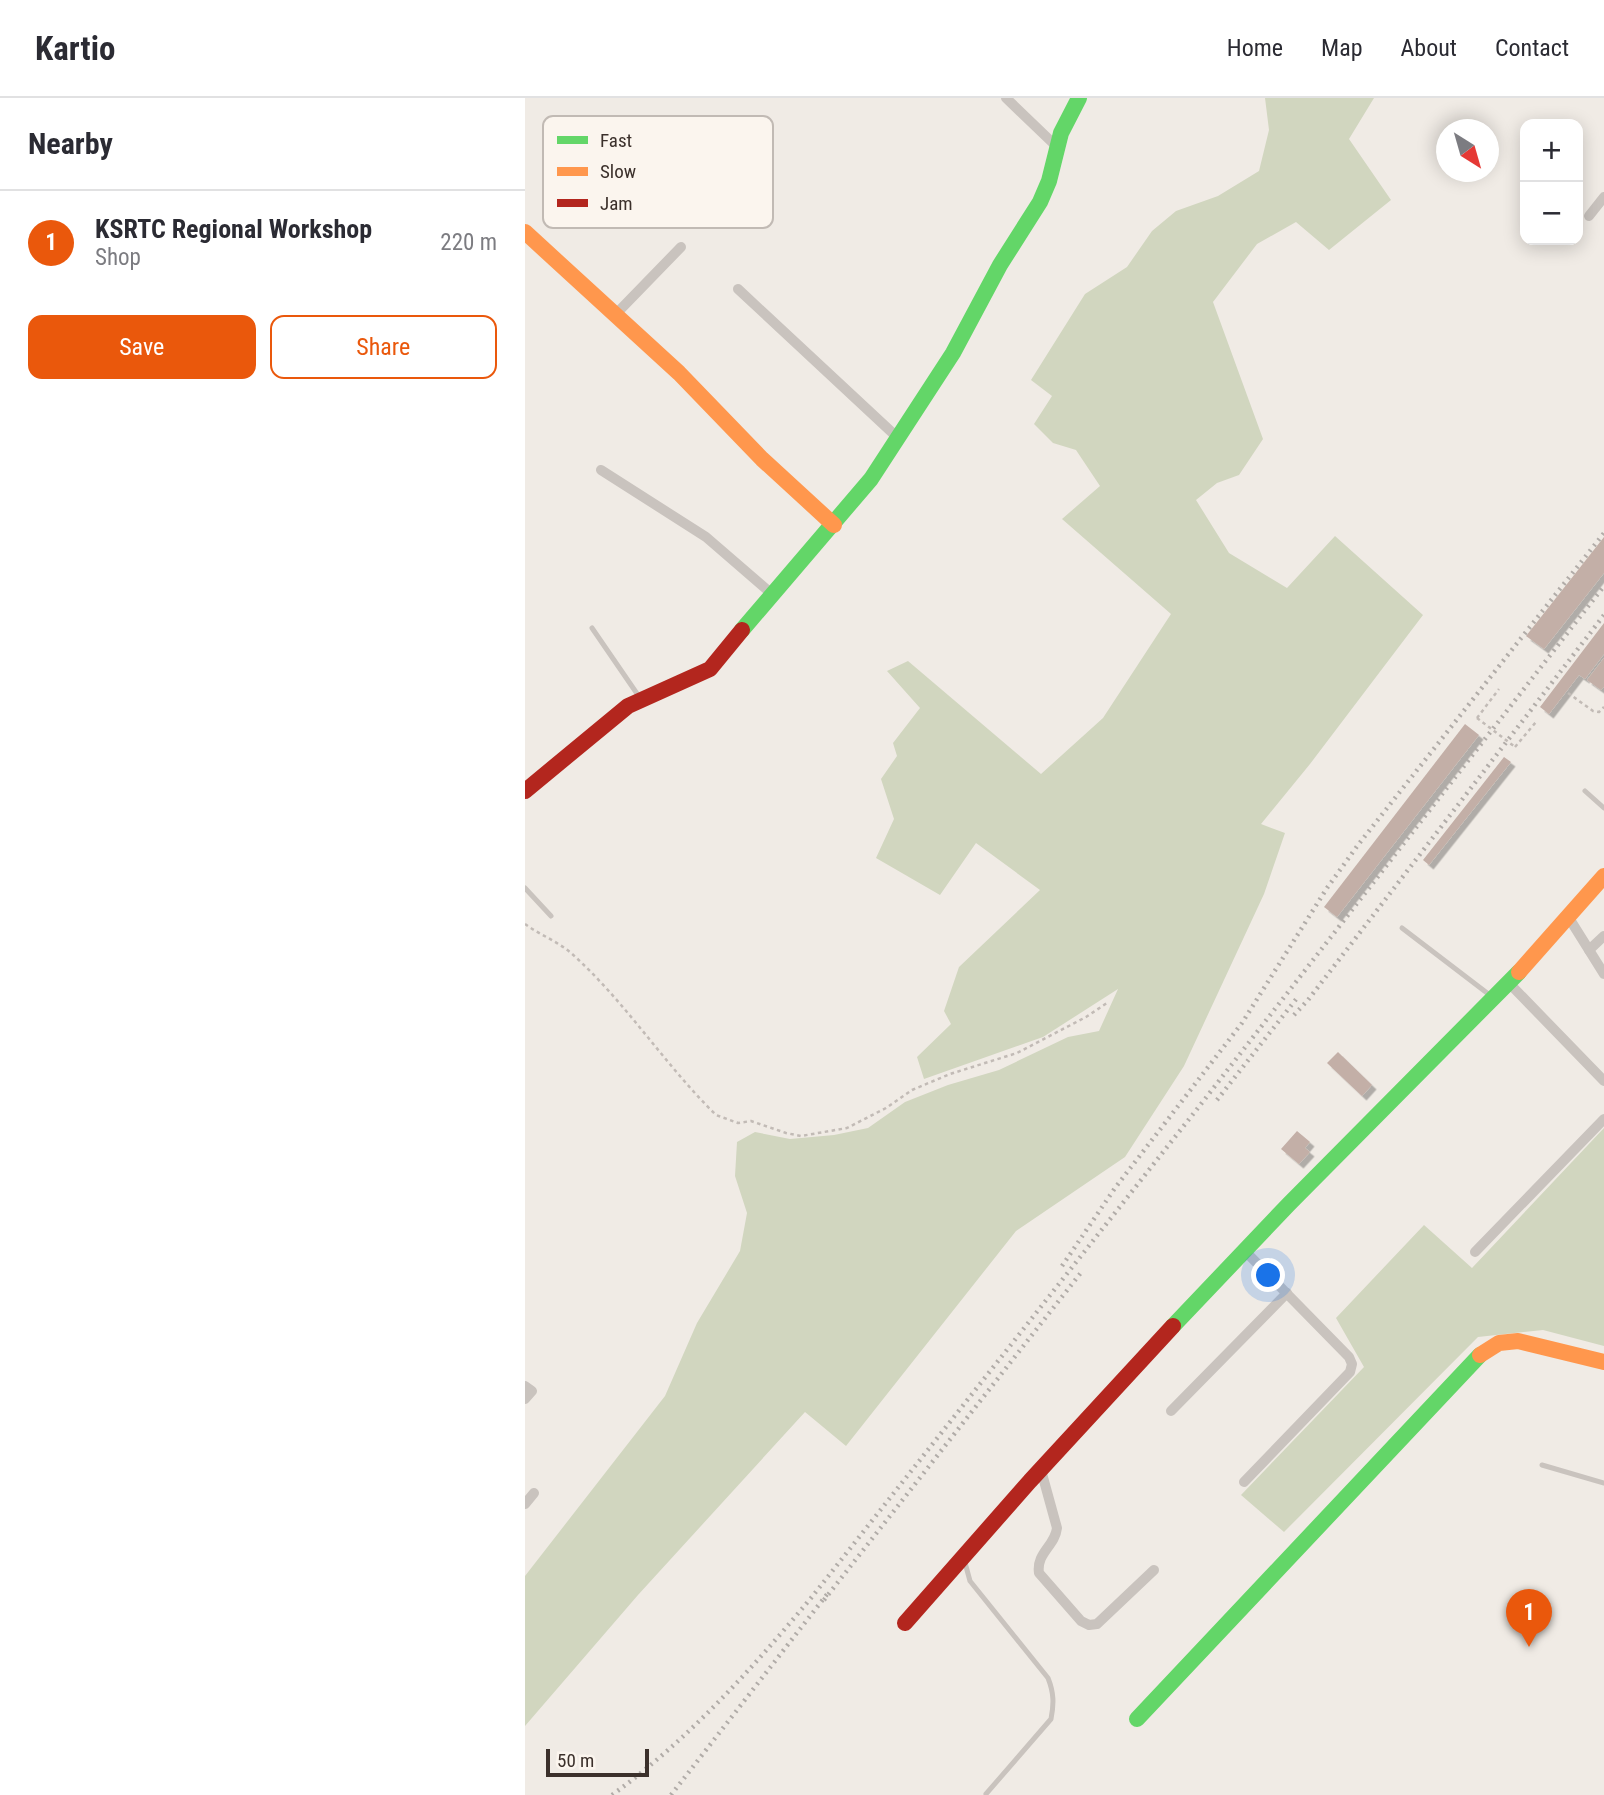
<!DOCTYPE html>
<html lang="en">
<head>
<meta charset="utf-8">
<style>
	:root { --surface:#fff; --page:#f2f2f3; --text:#2b2b33; --muted:#7c7c81; --line:#e1e1e2; --accent:#ea580c }
	body { margin:0; font-family:"Roboto Condensed",sans-serif; background:var(--page); color:var(--text) }
	.controls { position:absolute; right:21px; top:21px; display:grid; overflow:hidden; border-radius:14px; box-shadow:0 4px 18px #0003 }
	.controls button { width:63px; height:63px; display:grid; place-items:center; padding:0; border:0; border-bottom:2px solid var(--line); background:var(--surface); color:var(--text); font:35px sans-serif }
	.compass { position:absolute; left:911px; top:21px; width:63px; height:63px; border-radius:50%; background:var(--surface); box-shadow:0 4px 18px #0003; rotate:143deg }
	.scale { position:absolute; left:21px; bottom:18px; width:103px; box-sizing:border-box; padding-left:7px; border:4px solid #3b302b; border-top:0; font-size:19px; line-height:24px; white-space:nowrap; color:#3b302b; -webkit-text-stroke:5px #fbf5ee; paint-order:stroke }
	.you { position:absolute; left:744px; top:1178px; width:24px; height:24px; margin:-18px; border:5px solid #fff; border-radius:50%; background:#1a73e8; box-shadow:0 0 0 10px #1a73e833 }
	.badge { display:grid; place-items:center; width:46px; height:46px; border-radius:50%; background:var(--accent); color:#fff; font-size:23px; font-weight:700 }
	.pin { position:absolute; translate:-50% -58px; filter:drop-shadow(0 2px 4px #0008) }
	.pin::after { content:''; position:absolute; top:37px; width:24px; height:21px; background:inherit; clip-path:polygon(0 0,100% 0,50% 100%) }
	.list { margin:0; padding:0; list-style:none }
	h2 { display:flex; justify-content:space-between; align-items:center; height:91px; margin:0; padding:0 28px; font-size:30px }
	h2 small { font-size:23px; font-weight:400; color:var(--muted) }
	.list li { display:grid; grid-template-columns:46px 1fr auto; gap:21px; align-items:center; box-sizing:border-box; height:105px; padding:0 28px; border-top:2px solid var(--line) }
	.list b { display:block; font-size:26px; white-space:nowrap }
	.list p { margin:0; font-size:23px; white-space:nowrap; color:var(--muted) }
	.list em { font-size:23px; font-style:normal; color:var(--muted) }
	.actions { display:flex; gap:14px; padding:21px 28px }
	.actions a { flex:1; padding:16px 0; border:2px solid var(--accent); border-radius:14px; text-align:center; font-size:24px; color:var(--accent) }
	.actions .main { background:var(--accent); color:#fff }
	.map { position:relative; flex:none; width:1079px; height:1697px; overflow:hidden }
	header { display:flex; align-items:center; gap:42px; box-sizing:border-box; height:98px; padding:0 35px; background:var(--surface); border-bottom:2px solid var(--line) }
	header strong { font-size:33px }
	nav { display:flex; gap:38px; margin-inline-start:auto; font-size:24px }
	main { display:flex }
	aside { flex:1; background:var(--surface) }
	.map>svg:first-child { display:block }
	.green { fill:#d1d6bf }
	.building { fill:#c3afa7; filter:url(#shadow) }
	.lines { fill:none; stroke-linecap:round; stroke-linejoin:round }
	.path { stroke:#c2bbb6; stroke-width:2.5; stroke-dasharray:3.5 3.5; stroke-linecap:butt }
	.lane { stroke:#c9c3be; stroke-width:5 }
	.street { stroke:#c9c3be; stroke-width:10 }
	.fast { stroke:#63d668; stroke-width:16 }
	.slow { stroke:#ff974d; stroke-width:16 }
	.jam { stroke:#b3261e; stroke-width:16 }
	.rail { stroke:#b1aca8; stroke-width:4.5; stroke-dasharray:2 5; stroke-linecap:butt }
	.path-bridge { stroke:#c2bbb6; stroke-width:2.5; stroke-dasharray:3.5 3.5; stroke-linecap:butt }
	.key { fill:#fbf5ee; stroke:#c1bab4; stroke-width:2 }
	.key-label { font-size:19px; fill:#3b302b }
</style>
</head>
<body>
<header>
<strong>Kartio</strong>
<nav><a>Home</a><a>Map</a><a>About</a><a>Contact</a></nav>
</header>
<main>
<aside>
<h2>Nearby<small></small></h2>
<ul class="list">
<li><span class="badge">1</span><div><b>KSRTC Regional Workshop</b><p>Shop</p></div><em>220 m</em></li>
</ul>
<div class="actions"><a class="main">Save</a><a>Share</a></div>
</aside>
<div class="map">
<svg width="1079" height="1697" viewBox="0 0 1079 1697">
	<defs>
		<filter id="shadow"><feDropShadow dx="4.5" dy="4.5" stdDeviation="0" flood-color="#0004"/></filter>
	</defs>
	<rect width="100%" height="100%" fill="#f0ebe5"/>
	<g class="green">
		<path d="M 740,0 L 849,0 L 824,41 L 866,102 L 804,152 L 771,124 L 732,146 L 688,204 L 738,341 L 714,377 L 692,385 L 671,402 L 704,455 L 762,490 L 810,438 L 898,517 L 785,666 L 736,726 L 760,735 L 739,796 L 659,968 L 600,1059 L 491,1133 L 321,1348 L 280,1314 L 113,1497 L 0,1628 L 0,1478 L 140,1298 L 172,1225 L 215,1153 L 222,1115 L 210,1078 L 212,1044 L 230,1034 L 265,1041 L 309,1037 L 343,1030 L 380,1004 L 423,987 L 474,972 L 543,939 L 574,933 L 593,891 L 518,939 L 399,981 L 392,959 L 426,926 L 419,913 L 434,869 L 515,792 L 451,745 L 415,797 L 351,760 L 369,721 L 356,681 L 372,658 L 368,645 L 395,610 L 362,573 L 383,563 L 516,676 L 578,620 L 646,516 L 537,421 L 575,388 L 551,352 L 528,345 L 509,326 L 527,298 L 506,282 L 560,196 L 602,169 L 627,133 L 651,113 L 693,98 L 734,73 L 744,32 Z"/>
		<path d="M 1079,1030 L 1079,1248 L 1018,1232 L 953,1239 L 759,1434 L 716,1397 L 839,1269 L 811,1220 L 899,1127 L 947,1170 Z"/>
	</g>
	<g class="building">
		<path d="M 1079,439 L 1079,475 L 1019,551 L 1001,538 Z"/>
		<path d="M 1079,525 L 1079,556 L 1060,581 L 1054,577 L 1024,616 L 1015,609 Z"/>
		<path d="M 1079,560 L 1079,589 L 1076,592 L 1062,582 Z"/>
		<path d="M 940,626 L 954,637 L 812,819 L 799,809 Z"/>
		<path d="M 979,659 L 986,664 L 904,767 L 898,762 Z"/>
		<path d="M 813,954 L 847,987 L 837,998 L 802,965 Z"/>
		<path d="M 772,1033 L 785,1044 L 780,1050 L 785,1054 L 774,1066 L 756,1051 Z"/>
	</g>
	<g class="lines">
		<g class="path">
			<path d="M 1043,595 L 1068,613 L 1074,614 L 1079,609"/>
			<path d="M 952,620 L 974,591"/>
			<path d="M 990,649 L 1011,624"/>
			<path d="M 0,826 C 15,837 32,843 46,855 C 100,903 139,966 191,1017 L 213,1025 L 226,1023 L 261,1035 L 276,1038 L 322,1030 L 361,1010 L 387,992 L 425,976 L 492,955 L 561,919 L 582,905"/>
		</g>
		<g class="lane">
			<path d="M 67,530 L 115,600"/>
			<path d="M 1060,693 L 1079,710"/>
			<path d="M 0,790 L 26,818"/>
			<path d="M 877,830 L 966,898"/>
			<path d="M 1017,1367 L 1079,1385"/>
			<path d="M 439,1461 L 445,1483 L 523,1580 C 529,1595 529,1606 526,1621 L 461,1696"/>
		</g>
		<g class="street">
			<path d="M 481,0 L 531,48"/>
			<path d="M 1064,118 L 1079,99"/>
			<path d="M 213,191 L 373,340"/>
			<path d="M 90,217 L 156,149"/>
			<path d="M 76,372 L 181,439 L 247,496"/>
			<path d="M 1044,820 L 1079,876"/>
			<path d="M 1064,852 L 1079,838"/>
			<path d="M 983,884 L 1079,983"/>
			<path d="M 950,1154 L 1079,1021"/>
			<path d="M 0,1288 L 7,1293 L 0,1301"/>
			<path d="M 646,1313 L 762,1195"/>
			<path d="M 516,1372 L 532,1430 C 530,1448 511,1455 514,1475 L 556,1523 L 564,1527 L 572,1526 L 629,1472"/>
			<path d="M 719,1384 L 825,1274 L 827,1266 L 824,1259 L 720,1153"/>
			<path d="M 0,1406 L 9,1395"/>
		</g>
		<g class="fast">
			<path d="M 217,532 L 346,381 L 428,255 L 475,167 L 515,104 L 524,83 L 536,35 L 554,0"/>
			<path d="M 648,1228 L 764,1106 L 994,874"/>
			<path d="M 612,1621 L 955,1257"/>
		</g>
		<g class="slow">
			<path d="M 0,134 L 154,275 L 237,361 L 309,427"/>
			<path d="M 994,874 L 1079,778"/>
			<path d="M 955,1257 L 974,1245 L 993,1243 L 1079,1264"/>
		</g>
		<g class="jam">
			<path d="M 0,693 L 103,608 L 185,571 L 217,532"/>
			<path d="M 380,1525 L 505,1383 L 648,1228"/>
		</g>
		<g class="rail">
			<path d="M 769,917 L 783,902 L 1079,517"/>
			<path d="M 692,1002 L 772,900"/>
			<path d="M 537,1168 L 590,1090 L 717,925 L 802,790 L 833,747 L 1079,435"/>
			<path d="M 299,1502 L 558,1172"/>
			<path d="M 87,1697 C 163,1642 226,1572 286,1500 L 676,1006 L 1079,488"/>
			<path d="M 146,1697 L 303,1495"/>
		</g>
		<path class="path-bridge" d="M 952,620 L 990,649"/>
	</g>
	<rect x="18" y="18" width="230" height="112" rx="10" class="key"/>
	<rect x="32" y="38" width="31" height="8" fill="#63d668"/>
	<rect x="32" y="69" width="31" height="9" fill="#ff974d"/>
	<rect x="32" y="101" width="31" height="8" fill="#b3261e"/>
	<g class="key-label">
		<text x="75" y="49">Fast</text>
		<text x="75" y="80">Slow</text>
		<text x="75" y="112">Jam</text>
	</g>
</svg>
<div class="controls">
<button>+</button>
<button>−</button>
</div>
<svg class="compass" viewBox="-18 -18 36 36"><path d="M0-13l5 13h-10z" fill="#e53935"/><path d="M0 13l5-13h-10z" fill="#7c7c81"/></svg>
<div class="scale">50 m</div>
<div class="you"></div>
<div class="pin badge" style="left:1004px;top:1549px">1</div>
</div>
</main>
</body>
</html>
